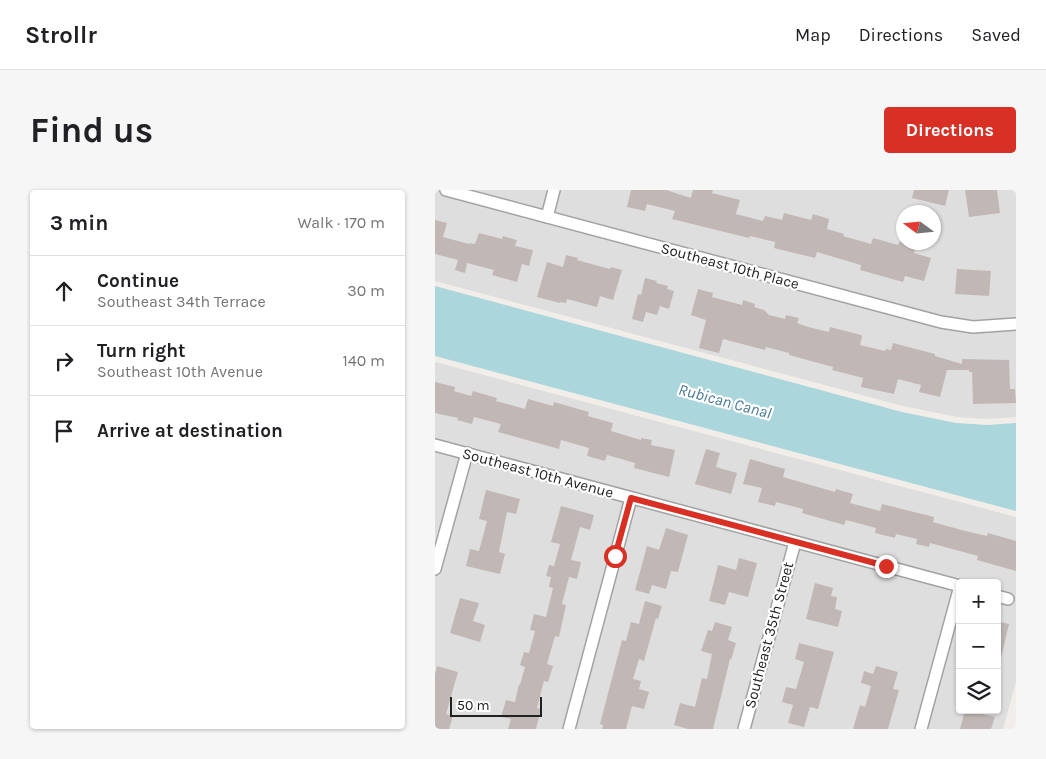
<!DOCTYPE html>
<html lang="en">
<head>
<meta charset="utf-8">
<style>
	:root { --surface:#fff; --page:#f6f6f6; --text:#202124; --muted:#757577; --line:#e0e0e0; --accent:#d93025 }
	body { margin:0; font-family:Karla,sans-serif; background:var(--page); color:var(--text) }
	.controls { position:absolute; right:15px; bottom:15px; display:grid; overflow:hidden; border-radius:5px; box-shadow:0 1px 4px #0004 }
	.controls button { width:45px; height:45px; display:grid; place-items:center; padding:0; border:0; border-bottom:1px solid var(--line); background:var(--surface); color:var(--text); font:25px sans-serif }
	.compass { position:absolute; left:461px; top:15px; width:45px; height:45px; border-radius:50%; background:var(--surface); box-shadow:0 1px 4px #0004; rotate:285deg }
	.scale { position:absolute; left:15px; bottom:12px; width:92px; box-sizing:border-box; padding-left:5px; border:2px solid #212121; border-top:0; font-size:14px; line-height:18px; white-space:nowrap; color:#212121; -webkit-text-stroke:4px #fff; paint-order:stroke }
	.stop { position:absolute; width:15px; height:15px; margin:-11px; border:4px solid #d93025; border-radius:50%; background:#fff }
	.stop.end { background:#d93025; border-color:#fff; box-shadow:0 1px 5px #0008 }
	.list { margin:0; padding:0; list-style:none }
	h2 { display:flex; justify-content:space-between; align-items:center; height:65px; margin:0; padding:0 20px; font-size:21px }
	h2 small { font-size:16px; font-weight:400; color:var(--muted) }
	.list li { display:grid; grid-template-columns:32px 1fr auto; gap:15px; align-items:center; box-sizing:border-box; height:70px; padding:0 20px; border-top:1px solid var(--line) }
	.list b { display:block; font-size:19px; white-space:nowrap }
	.list p { margin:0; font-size:16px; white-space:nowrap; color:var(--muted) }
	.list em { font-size:16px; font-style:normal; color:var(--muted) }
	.icon { flex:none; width:28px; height:28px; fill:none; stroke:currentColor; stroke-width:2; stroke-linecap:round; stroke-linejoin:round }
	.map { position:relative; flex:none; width:581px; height:539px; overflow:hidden; border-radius:5px }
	header { display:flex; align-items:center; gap:30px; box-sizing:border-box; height:70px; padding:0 25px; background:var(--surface); border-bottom:1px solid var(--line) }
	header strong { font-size:24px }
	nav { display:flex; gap:28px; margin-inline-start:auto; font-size:18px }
	.intro { display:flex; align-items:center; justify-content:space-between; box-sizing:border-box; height:120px; padding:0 30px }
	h1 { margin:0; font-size:35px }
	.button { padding:12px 22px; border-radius:5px; background:var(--accent); color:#fff; font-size:18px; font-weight:700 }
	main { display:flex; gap:30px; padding:0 30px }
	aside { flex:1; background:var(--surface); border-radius:5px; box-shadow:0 1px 4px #0004 }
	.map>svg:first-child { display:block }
	.residential { fill:#dfdede; fill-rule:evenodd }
	.water { fill:#abd6db }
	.building { fill:#c1b8b5 }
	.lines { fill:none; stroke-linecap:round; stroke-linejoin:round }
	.street-casing { stroke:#a2a2a2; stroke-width:14 }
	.street { stroke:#fff; stroke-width:11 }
	.route { stroke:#d93025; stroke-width:6 }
	.labels { text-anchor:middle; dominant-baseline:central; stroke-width:4.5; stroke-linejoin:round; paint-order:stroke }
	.street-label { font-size:15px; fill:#212121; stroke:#fff }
	.water-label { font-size:16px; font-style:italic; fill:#487895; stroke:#fff }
</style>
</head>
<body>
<header>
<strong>Strollr</strong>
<nav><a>Map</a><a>Directions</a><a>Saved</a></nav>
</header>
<div class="intro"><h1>Find us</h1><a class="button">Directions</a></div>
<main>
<aside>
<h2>3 min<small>Walk · 170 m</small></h2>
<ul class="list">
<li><svg class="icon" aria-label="ahead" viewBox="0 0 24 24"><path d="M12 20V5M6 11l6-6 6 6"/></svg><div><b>Continue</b><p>Southeast 34th Terrace</p></div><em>30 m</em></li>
<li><svg class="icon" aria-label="right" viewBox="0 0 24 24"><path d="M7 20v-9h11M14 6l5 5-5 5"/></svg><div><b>Turn right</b><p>Southeast 10th Avenue</p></div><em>140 m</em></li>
<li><svg class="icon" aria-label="arrive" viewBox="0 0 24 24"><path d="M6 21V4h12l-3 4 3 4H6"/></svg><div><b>Arrive at destination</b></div></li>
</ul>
</aside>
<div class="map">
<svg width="581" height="539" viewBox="0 0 581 539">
	<rect width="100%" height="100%" fill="#f1ede8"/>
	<g class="residential">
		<path d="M 0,0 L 581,0 L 581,227 L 552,229 L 522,227 L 468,216 L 0,91 ZM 468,22 L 498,22 L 498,52 L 468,52 Z"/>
		<path d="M 0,172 L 581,327 L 581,492 L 568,539 L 0,539 ZM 525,393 L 562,393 L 562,520 L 525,520 Z"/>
	</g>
	<path class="water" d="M 0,96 L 467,222 L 521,233 L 553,235 L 581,233 L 581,321 L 0,166 Z"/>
	<g class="building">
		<path d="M 196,0 L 231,0 L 256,8 L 258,0 L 278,0 L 277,3 L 305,10 L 301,24 L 328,31 L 330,26 L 347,30 L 349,23 L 376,30 L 378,24 L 394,29 L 392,39 L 409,44 L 408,46 L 436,54 L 438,48 L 463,55 L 464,52 L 482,52 L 479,63 L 496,68 L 489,91 L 470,86 L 468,92 L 425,80 L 426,75 L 382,62 L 380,68 L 339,58 L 340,52 L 315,46 L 314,48 L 237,29 L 240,21 L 212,14 L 210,21 L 192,17 Z"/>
		<path d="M 479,0 L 514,0 L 510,16 L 477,8 Z"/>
		<path d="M 530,0 L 562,0 L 565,23 L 534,27 Z"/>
		<path d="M 0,30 L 12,33 L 8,47 L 34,54 L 34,53 L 40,54 L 44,43 L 67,49 L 68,46 L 82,50 L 80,56 L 98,60 L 94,76 L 87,74 L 82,92 L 57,85 L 59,80 L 32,73 L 30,83 L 20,80 L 23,70 L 0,64 Z"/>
		<path d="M 131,65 L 143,68 L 142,70 L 175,79 L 176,77 L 187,80 L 178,110 L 165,106 L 162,117 L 132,109 L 131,113 L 125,112 L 125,113 L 102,107 L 112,72 L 128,77 Z"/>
		<path d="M 522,79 L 556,81 L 554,106 L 520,104 Z"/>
		<path d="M 210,88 L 222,91 L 221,93 L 233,96 L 232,99 L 239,101 L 234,119 L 225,116 L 222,125 L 211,122 L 208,132 L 197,129 L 203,104 L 206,105 Z"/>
		<path d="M 263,99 L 278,103 L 277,107 L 307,115 L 308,110 L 320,114 L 319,117 L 329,120 L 334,125 L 350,129 L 351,125 L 364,128 L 362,133 L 373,137 L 394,142 L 395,137 L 426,145 L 427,147 L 425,155 L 450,161 L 451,159 L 456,160 L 458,153 L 500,164 L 500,166 L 527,174 L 527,169 L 574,170 L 575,199 L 580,199 L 581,213 L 538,214 L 537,182 L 534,182 L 534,180 L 512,180 L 505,207 L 484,202 L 486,195 L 463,189 L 459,204 L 426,197 L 428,188 L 397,180 L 398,177 L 354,165 L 354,163 L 331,157 L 330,160 L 288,149 L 284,163 L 264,158 L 271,130 L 256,125 Z"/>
		<path d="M 0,192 L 20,197 L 19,201 L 36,206 L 38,201 L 62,208 L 61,211 L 90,219 L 93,209 L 118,216 L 119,212 L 154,222 L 153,226 L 178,233 L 176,241 L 206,250 L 206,248 L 217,250 L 216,255 L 240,260 L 234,287 L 199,278 L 200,273 L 172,265 L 170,271 L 152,266 L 154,258 L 126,250 L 124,259 L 63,242 L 66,234 L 39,227 L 37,234 L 22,230 L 23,228 L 0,223 Z"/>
		<path d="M 271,259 L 285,263 L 281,277 L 302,283 L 296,304 L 260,294 Z"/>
		<path d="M 315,269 L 350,279 L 348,287 L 400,302 L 401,299 L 418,304 L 415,313 L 445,321 L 447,314 L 499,327 L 498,332 L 530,341 L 552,346 L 553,343 L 581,351 L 581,381 L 542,370 L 543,366 L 495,353 L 494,357 L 481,354 L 482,349 L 461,344 L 460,348 L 440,343 L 441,338 L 411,330 L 409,335 L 367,323 L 368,319 L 341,312 L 340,316 L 323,312 L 327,298 L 308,294 Z"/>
		<path d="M 51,300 L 85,309 L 81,324 L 72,322 L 64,362 L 70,364 L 65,384 L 31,376 L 35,359 L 44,361 L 52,331 L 44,329 Z"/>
		<path d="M 126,316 L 159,325 L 155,340 L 145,337 L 136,370 L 146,372 L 142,389 L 134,387 L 127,414 L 131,415 L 124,447 L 120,446 L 112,474 L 118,476 L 113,492 L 109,491 L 102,518 L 106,519 L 101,539 L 73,539 L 76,529 L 66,527 L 71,510 L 80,512 L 84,494 L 85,495 L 90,477 L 85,475 L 89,462 L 94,463 L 100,441 L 95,440 L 99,424 L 111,427 L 118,398 L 114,397 L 116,387 L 111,386 L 114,375 L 119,376 L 125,354 L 116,352 Z"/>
		<path d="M 231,338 L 253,345 L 243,382 L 236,381 L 231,399 L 217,395 L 214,404 L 200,400 L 212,356 L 224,360 Z"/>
		<path d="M 304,368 L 322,373 L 313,407 L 294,402 L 290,415 L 274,411 L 283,375 L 301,380 Z"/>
		<path d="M 380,393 L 398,398 L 396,406 L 402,407 L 400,419 L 407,421 L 403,437 L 371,429 Z"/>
		<path d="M 25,408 L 44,413 L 38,431 L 50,435 L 45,452 L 15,443 Z"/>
		<path d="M 210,411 L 227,416 L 223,429 L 221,428 L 209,471 L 204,469 L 198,489 L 206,491 L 204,499 L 214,502 L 209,519 L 197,516 L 191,539 L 167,539 L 168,535 L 165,534 L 187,450 L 191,451 L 196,432 L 204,434 Z"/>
		<path d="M 562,431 L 574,434 L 566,468 L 562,468 Z"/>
		<path d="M 280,432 L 297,437 L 293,450 L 301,453 L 296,470 L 295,469 L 278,539 L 253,539 L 239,535 L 245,513 L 260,517 L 267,488 L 272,489 L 277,464 L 266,461 L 273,440 L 277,441 Z"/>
		<path d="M 364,453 L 399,462 L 383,519 L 375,517 L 369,537 L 353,533 L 358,515 L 347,512 L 351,497 L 361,499 L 369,472 L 360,469 Z"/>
		<path d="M 2,476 L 23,482 L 11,524 L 18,526 L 14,539 L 0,539 L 0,484 Z"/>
		<path d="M 441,476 L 463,482 L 458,499 L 464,500 L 453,539 L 418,539 L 425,515 L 430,517 L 436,496 L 426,493 L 429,481 L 438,484 Z"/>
		<path d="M 530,520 L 560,527 L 556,539 L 525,539 Z"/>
	</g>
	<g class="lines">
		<g class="street-casing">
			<g id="street">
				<path d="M 11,0 L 506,132 L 538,137 L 581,134"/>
				<path d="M 112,27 L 119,0"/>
				<path d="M 0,255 L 525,396"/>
				<path d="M 0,379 L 32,263"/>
				<path d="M 562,406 L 573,409"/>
				<path d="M 134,539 L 196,308"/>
				<path d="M 309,539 L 360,352"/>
				<path d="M 486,539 L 525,396"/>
			</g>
		</g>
		<use href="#street" class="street"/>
	</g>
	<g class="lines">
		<path class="route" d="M 180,366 L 196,308 L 451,376"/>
	</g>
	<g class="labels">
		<g class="street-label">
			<text transform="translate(295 76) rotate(15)">Southeast 10th Place</text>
			<text transform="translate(103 283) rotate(15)">Southeast 10th Avenue</text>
			<text transform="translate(334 445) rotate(-75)">Southeast 35th Street</text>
		</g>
		<g class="water-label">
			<text transform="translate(290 211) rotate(15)">Rubican Canal</text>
		</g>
	</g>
</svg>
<div class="controls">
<button>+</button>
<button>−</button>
<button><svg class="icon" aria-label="layers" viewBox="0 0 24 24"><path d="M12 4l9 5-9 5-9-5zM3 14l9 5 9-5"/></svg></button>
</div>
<svg class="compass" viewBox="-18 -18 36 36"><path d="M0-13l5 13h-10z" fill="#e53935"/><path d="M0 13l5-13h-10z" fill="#757577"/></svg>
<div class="scale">50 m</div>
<div class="stop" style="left:180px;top:366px"></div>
<div class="stop end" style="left:451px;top:376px"></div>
</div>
</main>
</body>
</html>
